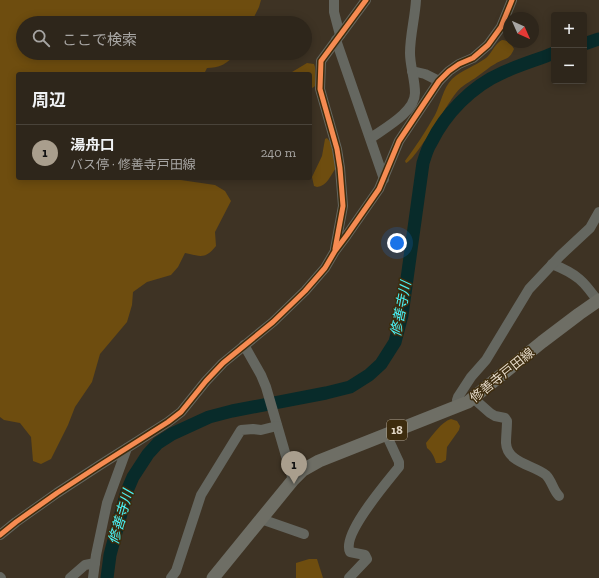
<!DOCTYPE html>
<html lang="ja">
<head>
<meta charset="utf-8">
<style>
	:root { --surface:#2e261b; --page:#3a3228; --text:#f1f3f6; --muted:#a7a5a3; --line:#49433a; --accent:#a99e8d }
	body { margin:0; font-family:"Zilla Slab","Noto Sans JP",serif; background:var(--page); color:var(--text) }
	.controls { position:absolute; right:12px; top:12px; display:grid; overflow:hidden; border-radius:4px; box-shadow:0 2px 10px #0003 }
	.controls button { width:36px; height:36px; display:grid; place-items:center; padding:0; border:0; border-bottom:1px solid var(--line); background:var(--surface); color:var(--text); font:20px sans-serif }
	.compass { position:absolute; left:503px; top:12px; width:36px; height:36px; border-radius:50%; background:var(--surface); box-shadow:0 2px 10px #0003; rotate:135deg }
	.you { position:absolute; left:397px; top:243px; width:14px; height:14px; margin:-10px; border:3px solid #fff; border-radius:50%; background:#1a73e8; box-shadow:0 0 0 6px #1a73e833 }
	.badge { display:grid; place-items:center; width:26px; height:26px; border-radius:50%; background:var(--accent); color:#111; font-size:13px; font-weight:700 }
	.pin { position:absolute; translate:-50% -33px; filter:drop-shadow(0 1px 2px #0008) }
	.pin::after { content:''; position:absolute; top:21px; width:14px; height:12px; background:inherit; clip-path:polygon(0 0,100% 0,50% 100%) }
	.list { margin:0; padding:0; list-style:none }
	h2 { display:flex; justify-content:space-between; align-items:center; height:52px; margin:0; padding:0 16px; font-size:17px }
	h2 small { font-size:13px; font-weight:400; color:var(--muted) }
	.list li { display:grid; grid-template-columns:26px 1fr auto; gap:12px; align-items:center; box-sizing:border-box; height:56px; padding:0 16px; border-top:1px solid var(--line) }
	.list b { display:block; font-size:15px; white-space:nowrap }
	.list p { margin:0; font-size:13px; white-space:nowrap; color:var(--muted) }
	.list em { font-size:13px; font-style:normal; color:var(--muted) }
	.icon { flex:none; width:22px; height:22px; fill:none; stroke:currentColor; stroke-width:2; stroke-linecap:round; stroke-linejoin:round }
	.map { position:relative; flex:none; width:599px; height:578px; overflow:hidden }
	.search { position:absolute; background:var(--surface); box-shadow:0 2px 10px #0003; left:16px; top:16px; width:296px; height:44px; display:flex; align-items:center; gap:10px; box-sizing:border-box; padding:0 14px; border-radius:22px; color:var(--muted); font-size:15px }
	.panel { position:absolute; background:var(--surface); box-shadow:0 2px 10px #0003; left:16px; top:72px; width:296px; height:108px; border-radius:4px }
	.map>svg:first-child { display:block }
	.green { fill:#6e4d0f }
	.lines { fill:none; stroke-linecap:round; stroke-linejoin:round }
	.river { stroke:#082b2a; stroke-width:13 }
	.minor { stroke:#656760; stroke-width:10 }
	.major { stroke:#6e6e65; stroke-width:13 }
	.cycleway-casing { stroke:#3d2c0e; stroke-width:8 }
	.cycleway { stroke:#f68b52; stroke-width:5 }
	.labels { text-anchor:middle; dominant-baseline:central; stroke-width:3; stroke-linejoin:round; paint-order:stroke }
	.shield { fill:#3d2c0e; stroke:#b0a48f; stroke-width:1 }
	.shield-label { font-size:12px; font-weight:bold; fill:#e2d7c6 }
	.street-label { font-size:13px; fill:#e2d7c6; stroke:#3d2c0e }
	.water-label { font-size:14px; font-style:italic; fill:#49f4f8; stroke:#3d2c0e }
</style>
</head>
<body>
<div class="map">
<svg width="599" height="578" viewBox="0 0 599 578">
	<rect width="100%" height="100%" fill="#3e3324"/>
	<g class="green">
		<path d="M 0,0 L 261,0 L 259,7 L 251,23 L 23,23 L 23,53 L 235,53 C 229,64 218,68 207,68 L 204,74 L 18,74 L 18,178 L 167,178 L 215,185 L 225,191 L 231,201 L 215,232 L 216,246 C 205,260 200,256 185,253 L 178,267 L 171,275 L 147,282 L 133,292 L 132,305 L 127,322 L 100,354 L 92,382 L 75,407 L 68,425 L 51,459 L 41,464 L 33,461 L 31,437 L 20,423 L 4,420 L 0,417 Z"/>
		<path d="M 502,40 C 508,40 511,44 514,49 C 509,61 504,58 495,64 C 489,67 484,72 478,76 C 470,82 462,85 456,93 C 447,104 415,161 406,163 L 405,161 C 416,146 426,131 435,115 C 441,103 443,88 452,79 C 462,70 475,66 486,58 C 492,53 495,43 502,40 Z"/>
		<path d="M 307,63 L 314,64 L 315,67 L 316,85 L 314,87 L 312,88 L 310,86 L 310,74 L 285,74 L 292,72 Z"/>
		<path d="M 327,138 L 331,143 L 336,168 C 330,176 327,186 317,187 L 314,186 L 312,177 L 322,156 L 325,139 Z"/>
		<path d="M 451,419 L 457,421 L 460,426 L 459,430 L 447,447 L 446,460 L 441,463 L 436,463 C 434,456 432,452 427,448 L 426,443 C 433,435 441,422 451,419 Z"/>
		<path d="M 309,559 L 317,559 L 323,578 L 296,578 L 296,563 Z"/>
	</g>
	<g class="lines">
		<g class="river">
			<path d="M 584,44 L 599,39"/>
			<path d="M 107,578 L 110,555 L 127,491 L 133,477 L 148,454 L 158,443 L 172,434 L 209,417 L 232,411 L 326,393 L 350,387 L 369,375 L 381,364 L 395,342 L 402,315 L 423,163 C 425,157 427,149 431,143 C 445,114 472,86 502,73 C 519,65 537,60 554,53"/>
		</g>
		<g class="minor">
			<path d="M 334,0 L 334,12 L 340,35"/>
			<path d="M 336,40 L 384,179"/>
			<path d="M 412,71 L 425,74 L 439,81"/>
			<path d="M 371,138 C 385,128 415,112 415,93 C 415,79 410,66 410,53 C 410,35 415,18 416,0"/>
			<path d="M 335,249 L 343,206 L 340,168 L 337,149 L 320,89 L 321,61 L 366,0"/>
			<path d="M 552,264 C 577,274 584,281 599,303"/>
			<path d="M 244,345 L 261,375 L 266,387 L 293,480"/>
			<path d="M 473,398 L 490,413 L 495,416 L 505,418 L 507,421 C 507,428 506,436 506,443 C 507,463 534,465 546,475 C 552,481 553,490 559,496"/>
			<path d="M 458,406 L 457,400 L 458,397 L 471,377 L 486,360 L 529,289 L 560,256 L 590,228 L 599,212"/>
			<path d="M 261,519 L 304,534"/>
			<path d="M 0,535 L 16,522 L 57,493 L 100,465 L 168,422 L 181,412 L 206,381 L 223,363 L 273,322 L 305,291 L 325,268 L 335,251 L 347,235 L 379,189 L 399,141 L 439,81 L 449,71 L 459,64 L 473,58 L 488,45 L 501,27 L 512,0"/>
			<path d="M 0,577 L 1,578"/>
			<path d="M 70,578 L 85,565 L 95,563"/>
			<path d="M 93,578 L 96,555 L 107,503 L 127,448"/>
			<path d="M 171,578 L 176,571 L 201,495 L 241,430 L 253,429 L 261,430 L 277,426"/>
			<path d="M 349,578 L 367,559 L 365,555 L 350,552 C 341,535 387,482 399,467 L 399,462 L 386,434"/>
		</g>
		<path class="major" d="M 213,578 L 293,480 L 303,470 L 319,461 L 468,402 L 542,342 L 579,314 L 599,300"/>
		<g class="cycleway-casing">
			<g id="cycleway">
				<path d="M 335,249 L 343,206 L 340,168 L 337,149 L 320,89 L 321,61 L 366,0"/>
				<path d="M 0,535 L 16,522 L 57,493 L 100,465 L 168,422 L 181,412 L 206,381 L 223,363 L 273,322 L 305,291 L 325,268 L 335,251 L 347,235 L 379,189 L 399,141 L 439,81 L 449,71 L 459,64 L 473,58 L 488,45 L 501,27 L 512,0"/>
			</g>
		</g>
		<use href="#cycleway" class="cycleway"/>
	</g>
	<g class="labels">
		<rect class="shield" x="387" y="420" width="20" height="20" rx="3"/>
		<g class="shield-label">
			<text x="397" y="430">18</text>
		</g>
		<g class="street-label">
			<text transform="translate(502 375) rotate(-39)">修善寺戸田線</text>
		</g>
		<g class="water-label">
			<text transform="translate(401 309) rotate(-79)">修善寺川</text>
			<text transform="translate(121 517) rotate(-74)">修善寺川</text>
		</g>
	</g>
</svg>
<div class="controls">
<button>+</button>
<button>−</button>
</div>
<svg class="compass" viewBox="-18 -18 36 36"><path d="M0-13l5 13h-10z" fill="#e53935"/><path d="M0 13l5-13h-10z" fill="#a7a5a3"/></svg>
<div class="you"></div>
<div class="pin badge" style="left:294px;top:484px">1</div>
<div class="search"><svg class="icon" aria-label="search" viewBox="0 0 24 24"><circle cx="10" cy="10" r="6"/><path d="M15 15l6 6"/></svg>ここで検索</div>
<section class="panel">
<h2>周辺<small></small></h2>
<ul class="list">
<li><span class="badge">1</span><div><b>湯舟口</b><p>バス停 · 修善寺戸田線</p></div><em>240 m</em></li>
</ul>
</section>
</div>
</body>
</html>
